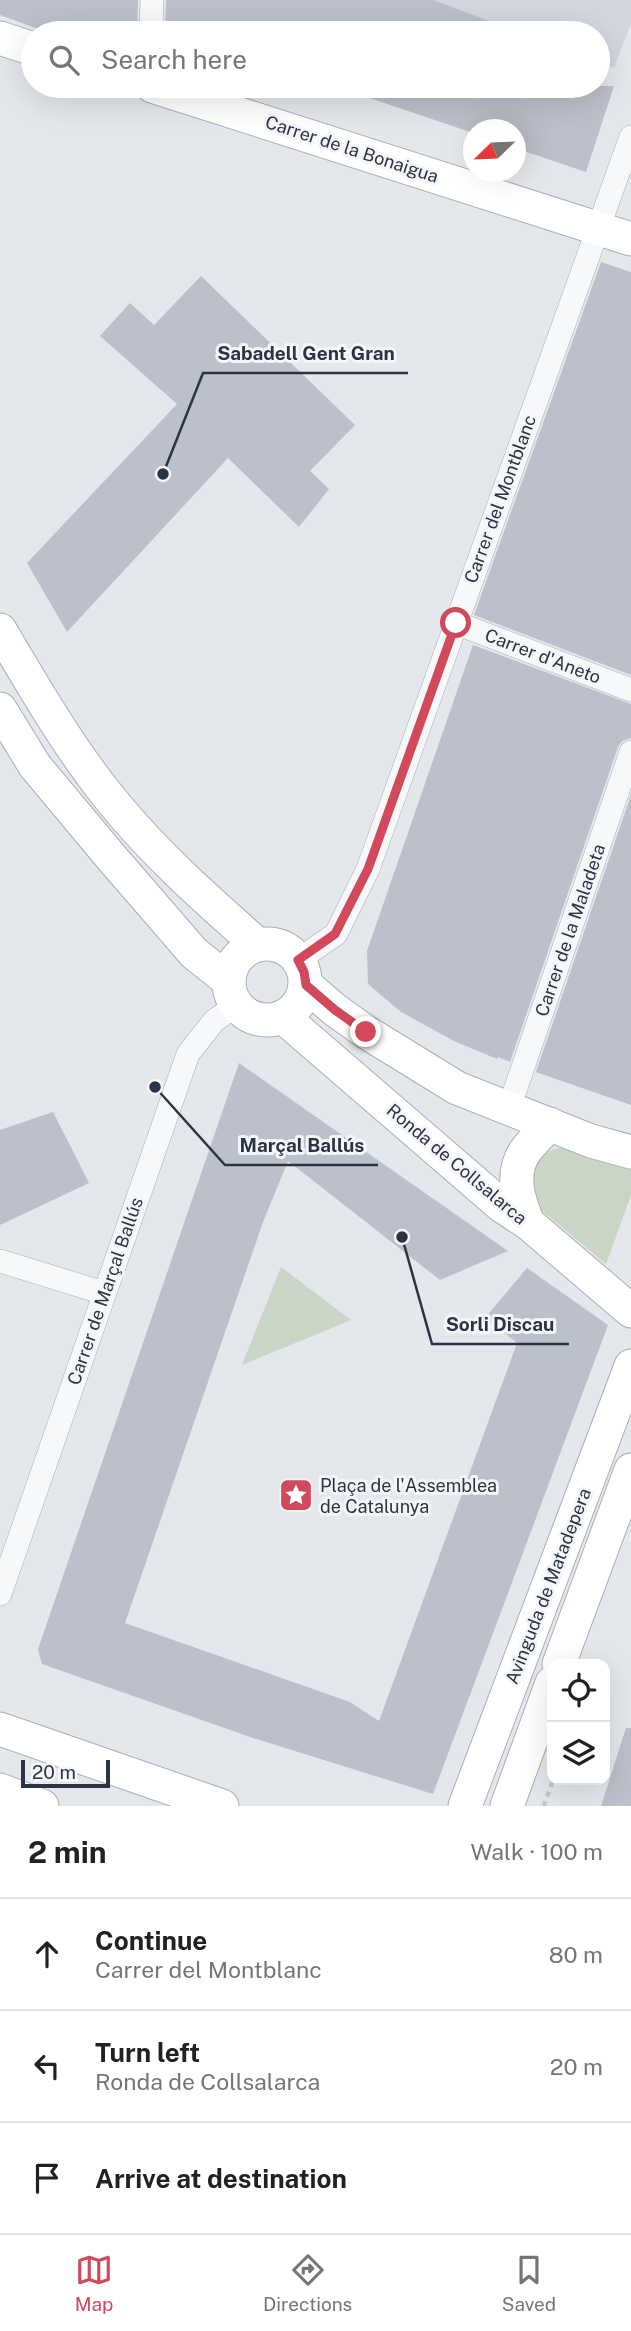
<!DOCTYPE html>
<html lang="en">
<head>
<meta charset="utf-8">
<style>
	:root { --surface:#fff; --page:#f6f6f6; --text:#202124; --muted:#757577; --line:#e0e0e0; --accent:#d1495b }
	body { margin:0; font-family:"Public Sans",sans-serif; background:var(--page); color:var(--text) }
	.controls { position:absolute; right:21px; bottom:21px; display:grid; overflow:hidden; border-radius:14px; box-shadow:0 7px 28px #0002 }
	.controls button { width:63px; height:63px; display:grid; place-items:center; padding:0; border:0; border-bottom:2px solid var(--line); background:var(--surface); color:var(--text); font:35px sans-serif }
	.compass { position:absolute; left:463px; top:119px; width:63px; height:63px; border-radius:50%; background:var(--surface); box-shadow:0 7px 28px #0002; rotate:247deg }
	.scale { position:absolute; left:21px; bottom:18px; width:89px; box-sizing:border-box; padding-left:7px; border:4px solid #2b3445; border-top:0; font-size:19px; line-height:24px; white-space:nowrap; color:#2b3445; -webkit-text-stroke:5px #f4f6f9; paint-order:stroke }
	.stop { position:absolute; width:21px; height:21px; margin:-16px; border:5px solid #d1495b; border-radius:50%; background:#fff }
	.stop.end { background:#d1495b; border-color:#fff; box-shadow:0 2px 7px #0008 }
	.list { margin:0; padding:0; list-style:none }
	h2 { display:flex; justify-content:space-between; align-items:center; height:91px; margin:0; padding:0 28px; font-size:30px }
	h2 small { font-size:23px; font-weight:400; color:var(--muted) }
	.list li { display:grid; grid-template-columns:46px 1fr auto; gap:21px; align-items:center; box-sizing:border-box; height:112px; padding:0 28px; border-top:2px solid var(--line) }
	.list b { display:block; font-size:26px; white-space:nowrap }
	.list p { margin:0; font-size:23px; white-space:nowrap; color:var(--muted) }
	.list em { font-size:23px; font-style:normal; color:var(--muted) }
	.icon { flex:none; width:38px; height:38px; fill:none; stroke:currentColor; stroke-width:2; stroke-linecap:round; stroke-linejoin:round }
	.map { position:relative; flex:none; width:631px; height:1806px; overflow:hidden }
	.search { position:absolute; background:var(--surface); box-shadow:0 7px 28px #0002; left:21px; right:21px; top:21px; height:77px; display:flex; align-items:center; gap:18px; box-sizing:border-box; padding:0 24px; border-radius:38px; color:var(--muted); font-size:26px }
	.sheet { height:427px; background:var(--surface) }
	nav { display:flex; justify-content:space-around; align-items:center; box-sizing:border-box; height:98px; border-top:2px solid var(--line); background:var(--surface); font-size:19px; color:var(--muted) }
	nav a { display:grid; justify-items:center; gap:4px }
	nav .on { color:var(--accent) }
	.map>svg:first-child { display:block }
	.built { fill:#d2d6de }
	.green { fill:#c9d6c5 }
	.building { fill:#bbc0ca }
	.lines { fill:none; stroke-linecap:round; stroke-linejoin:round }
	.street-casing { stroke:#a9aeb7; stroke-width:24 }
	.secondary-casing { stroke:#a9aeb7; stroke-width:35 }
	.path { stroke:#c2c5cb; stroke-width:4.5; stroke-dasharray:5 5; stroke-linecap:butt }
	.street { stroke:#f7f8fa; stroke-width:23 }
	.secondary { stroke:#fff; stroke-width:33 }
	.route { stroke:#d1495b; stroke-width:9 }
	.labels { text-anchor:middle; dominant-baseline:central; stroke-width:6; stroke-linejoin:round; paint-order:stroke }
	.street-label { font-size:18px; fill:#2b3445; stroke:#f4f6f9 }
	.poi-label { font-size:18px; fill:#2b3445; stroke:#f4f6f9; text-anchor:start }
	.leader { fill:none; stroke:#2b3445; stroke-width:2.5 }
	.callout-dot { fill:#2b3445; stroke:#f4f6f9; stroke-width:2.5 }
	.callout-label { font-size:19px; text-anchor:middle; font-weight:bold; fill:#2b3445; stroke:#f4f6f9; stroke-width:6; stroke-linejoin:round; paint-order:stroke }
</style>
</head>
<body>
<div class="map">
<svg width="631" height="1806" viewBox="0 0 631 1806">
	<rect width="100%" height="100%" fill="#e4e7ec"/>
	<path class="built" d="M 434,0 L 631,0 L 631,23 L 614,68 L 598,62 L 598,33 L 522,33 Z"/>
	<g class="green">
		<path d="M 565,1147 L 631,1168 L 631,1195 L 606,1264 L 541,1210 C 534,1201 534,1194 533,1184 C 532,1161 543,1150 565,1147 Z"/>
		<path d="M 281,1267 L 351,1320 L 242,1365 Z"/>
	</g>
	<g class="building">
		<path d="M 0,0 L 138,0 L 137,33 L 49,33 L 0,15 Z"/>
		<path d="M 166,0 L 434,0 L 516,31 L 516,33 L 165,33 Z"/>
		<path d="M 347,86 L 614,86 L 586,172 L 515,148 L 515,130 L 473,130 L 473,133 L 346,90 Z"/>
		<path d="M 601,262 L 631,272 L 631,675 L 474,615 Z"/>
		<path d="M 201,276 L 355,425 L 310,471 L 329,489 L 299,527 L 228,458 L 67,632 L 27,563 L 177,404 L 100,336 L 130,303 L 154,325 Z"/>
		<path d="M 473,645 L 631,704 L 631,738 L 622,741 L 618,747 L 510,1062 L 498,1057 L 497,1059 L 454,1041 L 401,1012 L 368,984 L 367,951 Z"/>
		<path d="M 631,795 L 631,1105 L 536,1072 Z"/>
		<path d="M 239,1063 L 508,1251 L 440,1280 L 288,1161 L 263,1222 L 125,1623 L 350,1702 L 379,1721 L 517,1343 L 485,1318 L 527,1268 L 608,1325 L 433,1794 L 253,1738 L 42,1664 L 38,1649 Z"/>
		<path d="M 53,1112 L 89,1183 L 0,1225 L 0,1130 Z"/>
		<path d="M 626,1728 L 631,1728 L 631,1806 L 601,1806 Z"/>
	</g>
	<g class="lines">
		<g class="street-casing">
			<g id="street">
				<path d="M 151,33 L 152,0"/>
				<path d="M 456,623 L 631,690"/>
				<path d="M 298,960 L 336,934 L 368,869 L 631,137"/>
				<path d="M 509,1108 L 631,752"/>
				<path d="M 0,1261 L 104,1293"/>
				<path d="M 0,1594 L 188,1054 L 214,1021 L 236,1005"/>
			</g>
		</g>
		<g class="secondary-casing">
			<g id="secondary">
				<path d="M 0,38 L 33,49"/>
				<path d="M 152,86 L 631,239"/>
				<path d="M 0,630 C 35,689 69,748 112,801 C 155,854 207,900 258,945"/>
				<path d="M 0,709 L 35,766 L 111,857 L 194,953 L 229,981"/>
				<circle cx="267" cy="982" r="38"/>
				<path d="M 306,985 L 335,1010 L 366,1032 L 457,1088 L 591,1141 L 631,1152"/>
				<path d="M 283,1017 L 502,1206 L 528,1223 L 631,1311"/>
				<path d="M 528,1223 C 519,1201 510,1176 524,1153 C 530,1143 542,1133 550,1124"/>
				<path d="M 559,1664 L 631,1470"/>
				<path d="M 0,1729 L 222,1806"/>
				<path d="M 0,1790 L 42,1806"/>
				<path d="M 465,1806 L 631,1366"/>
				<path d="M 507,1806 L 552,1683"/>
			</g>
		</g>
		<path class="path" d="M 544,1806 L 553,1780"/>
		<use href="#street" class="street"/>
		<use href="#secondary" class="secondary"/>
	</g>
	<g class="lines">
		<path class="route" d="M 366,1032 L 335,1010 L 306,985 L 304,972 L 298,960 L 335,934 L 368,869 L 456,623"/>
	</g>
	<defs>
		<g id="sight-square" transform="scale(1.75)"><rect x="-9" y="-9" width="18" height="18" rx="4" fill="#d1495b" stroke="#f4f6f9"/><path d="M0-6L1.8-2.2L6-1.7L2.9 1.2L3.7 5.4L0 3.3L-3.7 5.4L-2.9 1.2L-6-1.7L-1.8-2.2Z" fill="#fff"/></g>
	</defs>
	<g fill-rule="evenodd">
		<use href="#sight-square" x="296" y="1495"/>
	</g>
	<g class="labels">
		<g class="street-label">
			<text transform="translate(352 149) rotate(18)">Carrer de la Bonaigua</text>
			<text transform="translate(500 499) rotate(-70)">Carrer del Montblanc</text>
			<text transform="translate(543 656) rotate(21)">Carrer d'Aneto</text>
			<text transform="translate(570 930) rotate(-71)">Carrer de la Maladeta</text>
			<text transform="translate(457 1164) rotate(40)">Ronda de Collsalarca</text>
			<text transform="translate(105 1291) rotate(-71)">Carrer de Marçal Ballús</text>
			<text transform="translate(548 1586) rotate(-69)">Avinguda de Matadepera</text>
		</g>
		<g class="poi-label">
			<text x="320" y="1485">Plaça de l'Assemblea<tspan x="320" dy="21">de Catalunya</tspan></text>
		</g>
	</g>
	<path class="leader" d="M163 474L203 373H408M155 1087L225 1165H378M402 1237L432 1344H569"/>
	<g class="callout-dot">
		<circle cx="163" cy="474" r="7"/>
		<circle cx="155" cy="1087" r="7"/>
		<circle cx="402" cy="1237" r="7"/>
	</g>
	<g class="callout-label">
		<text x="306" y="360">Sabadell Gent Gran</text>
		<text x="302" y="1152">Marçal Ballús</text>
		<text x="500" y="1331">Sorli Discau</text>
	</g>
</svg>
<div class="controls">
<button><svg class="icon" aria-label="locate" viewBox="0 0 24 24"><circle cx="12" cy="12" r="6"/><path d="M12 2v4M12 18v4M2 12h4M18 12h4"/></svg></button>
<button><svg class="icon" aria-label="layers" viewBox="0 0 24 24"><path d="M12 4l9 5-9 5-9-5zM3 14l9 5 9-5"/></svg></button>
</div>
<svg class="compass" viewBox="-18 -18 36 36"><path d="M0-13l5 13h-10z" fill="#e53935"/><path d="M0 13l5-13h-10z" fill="#757577"/></svg>
<div class="scale">20 m</div>
<div class="stop" style="left:456px;top:623px"></div>
<div class="stop end" style="left:366px;top:1032px"></div>
<div class="search"><svg class="icon" aria-label="search" viewBox="0 0 24 24"><circle cx="10" cy="10" r="6"/><path d="M15 15l6 6"/></svg>Search here</div>
</div>
<section class="sheet">
<h2>2 min<small>Walk · 100 m</small></h2>
<ul class="list">
<li><svg class="icon" aria-label="ahead" viewBox="0 0 24 24"><path d="M12 20V5M6 11l6-6 6 6"/></svg><div><b>Continue</b><p>Carrer del Montblanc</p></div><em>80 m</em></li>
<li><svg class="icon" aria-label="left" viewBox="0 0 24 24"><path d="M17 20v-9H6M10 6l-5 5 5 5"/></svg><div><b>Turn left</b><p>Ronda de Collsalarca</p></div><em>20 m</em></li>
<li><svg class="icon" aria-label="arrive" viewBox="0 0 24 24"><path d="M6 21V4h12l-3 4 3 4H6"/></svg><div><b>Arrive at destination</b></div></li>
</ul>
</section>
<nav>
<a class="on"><svg class="icon" aria-label="map" viewBox="0 0 24 24"><path d="M3 6l6-2 6 2 6-2v14l-6 2-6-2-6 2zM9 4v14M15 6v14"/></svg>Map</a>
<a><svg class="icon" aria-label="directions" viewBox="0 0 24 24"><path d="M12 3l9 9-9 9-9-9zM9 14v-3h6M13 9l2 2-2 2"/></svg>Directions</a>
<a><svg class="icon" aria-label="saved" viewBox="0 0 24 24"><path d="M7 4h10v16l-5-4-5 4z"/></svg>Saved</a>
</nav>
</body>
</html>
